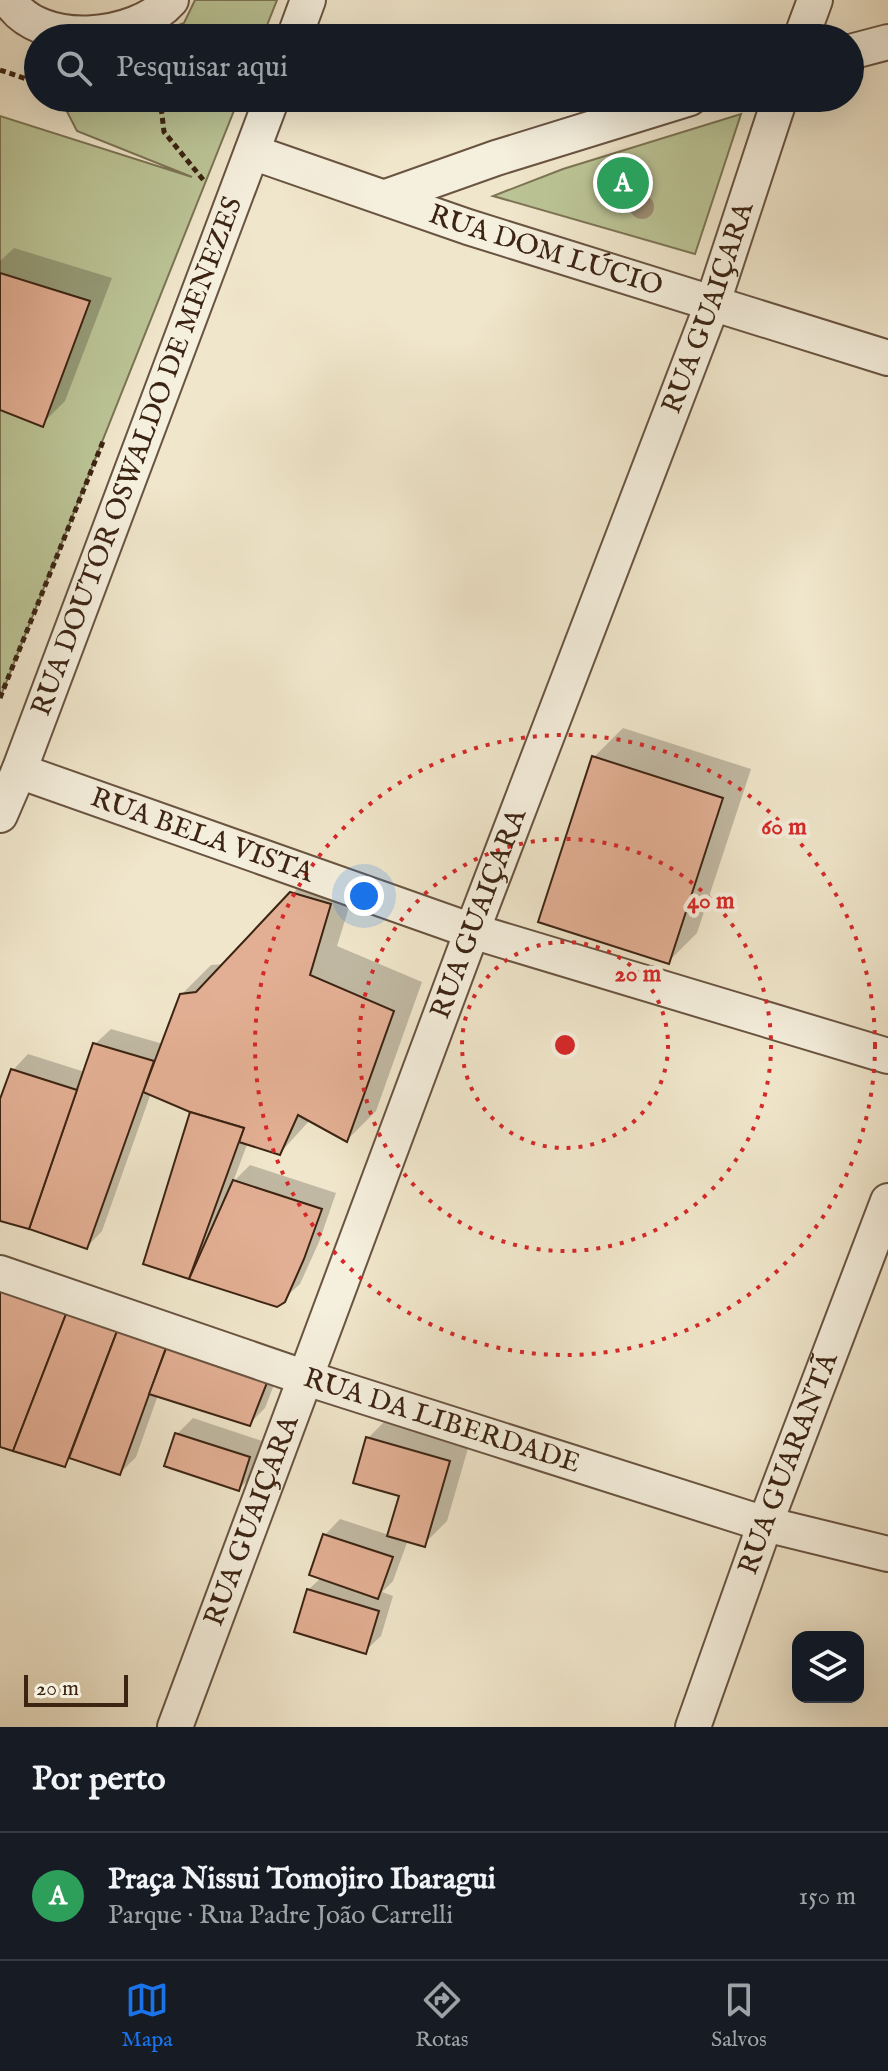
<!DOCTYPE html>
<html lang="pt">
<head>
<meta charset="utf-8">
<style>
	:root { --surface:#171b24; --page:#20242c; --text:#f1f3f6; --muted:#9ea1a6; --line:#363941; --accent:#1a73e8 }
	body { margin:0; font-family:"IM FELL English",serif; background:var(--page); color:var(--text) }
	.controls { position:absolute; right:24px; bottom:24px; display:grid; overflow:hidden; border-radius:16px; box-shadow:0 8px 32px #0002 }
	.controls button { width:72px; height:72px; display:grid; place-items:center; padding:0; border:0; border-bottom:2px solid var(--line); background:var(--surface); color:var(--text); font:40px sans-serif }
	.scale { position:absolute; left:24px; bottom:20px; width:104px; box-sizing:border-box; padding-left:8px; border:4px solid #3c2413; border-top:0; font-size:22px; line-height:28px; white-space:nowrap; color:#3c2413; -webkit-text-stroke:6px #f5efdd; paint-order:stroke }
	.you { position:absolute; left:364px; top:896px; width:28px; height:28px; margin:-20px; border:6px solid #fff; border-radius:50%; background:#1a73e8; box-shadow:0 0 0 12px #1a73e833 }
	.badge { display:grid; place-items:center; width:52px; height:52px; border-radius:50%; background:var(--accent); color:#fff; font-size:26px; font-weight:700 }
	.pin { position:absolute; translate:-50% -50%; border:4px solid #fff; box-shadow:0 2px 8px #0006 }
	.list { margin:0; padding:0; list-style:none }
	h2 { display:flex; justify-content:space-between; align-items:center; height:104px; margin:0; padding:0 32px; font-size:34px }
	h2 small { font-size:26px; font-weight:400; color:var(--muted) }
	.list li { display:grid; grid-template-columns:52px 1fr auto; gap:24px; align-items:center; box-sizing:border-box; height:128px; padding:0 32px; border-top:2px solid var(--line) }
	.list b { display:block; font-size:30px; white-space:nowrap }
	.list p { margin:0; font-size:26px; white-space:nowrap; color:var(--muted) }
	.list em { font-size:26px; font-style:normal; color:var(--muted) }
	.icon { flex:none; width:44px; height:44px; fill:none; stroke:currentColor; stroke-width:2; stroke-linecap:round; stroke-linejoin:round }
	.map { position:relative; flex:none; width:888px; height:1727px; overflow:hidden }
	.search { position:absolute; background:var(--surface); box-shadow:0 8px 32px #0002; left:24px; right:24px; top:24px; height:88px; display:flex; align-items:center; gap:20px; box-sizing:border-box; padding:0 28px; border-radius:44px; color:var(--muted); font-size:30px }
	.sheet { height:232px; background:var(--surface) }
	nav { display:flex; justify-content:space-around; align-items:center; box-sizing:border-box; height:112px; border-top:2px solid var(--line); background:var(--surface); font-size:22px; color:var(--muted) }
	nav a { display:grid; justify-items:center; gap:4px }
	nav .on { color:var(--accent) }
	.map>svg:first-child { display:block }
	.green { fill:#bbc496; stroke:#7c7454; stroke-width:2 }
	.shadow { fill:#0003 }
	.building { fill:#e3af94; stroke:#3c2413; stroke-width:2 }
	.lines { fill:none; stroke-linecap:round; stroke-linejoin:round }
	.minor-casing { stroke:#695441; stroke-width:38 }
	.path { stroke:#3c2413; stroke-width:5; stroke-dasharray:6 4; stroke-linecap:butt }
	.minor { stroke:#f5efdd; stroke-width:34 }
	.tree { fill:#9f9178 }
	.ring { fill:none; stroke:#d62828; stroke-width:4; stroke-dasharray:4 8 }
	.labels { text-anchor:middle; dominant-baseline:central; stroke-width:8; stroke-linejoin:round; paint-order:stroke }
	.street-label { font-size:28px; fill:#3c2413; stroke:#f5efdd }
	.centre { fill:#d62828; stroke:#f5efdd; stroke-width:4 }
	.ring-label { font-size:24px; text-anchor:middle; font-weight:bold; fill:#d62828; stroke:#f5efdd; stroke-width:8; stroke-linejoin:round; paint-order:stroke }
</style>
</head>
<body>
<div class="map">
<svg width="888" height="1727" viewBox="0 0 888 1727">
	<rect width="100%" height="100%" fill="#f0e6cb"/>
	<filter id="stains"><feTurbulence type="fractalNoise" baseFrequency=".0025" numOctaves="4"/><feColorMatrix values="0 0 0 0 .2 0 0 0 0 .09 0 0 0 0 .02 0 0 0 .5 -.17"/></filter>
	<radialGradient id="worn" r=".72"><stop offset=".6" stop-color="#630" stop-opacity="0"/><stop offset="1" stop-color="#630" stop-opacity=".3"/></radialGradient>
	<g class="green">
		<path d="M 195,0 L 277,0 L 262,38 L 144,38 L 184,23 Z"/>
		<path d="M 60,98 L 239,98 L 0,698 L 0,116 L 192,177 L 77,131 Z"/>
		<path d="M 741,114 L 695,254 L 493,196 L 563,169 Z"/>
	</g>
	<g class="shadow">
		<path d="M 14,248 L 112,278 L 65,401 L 42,424 L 0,408 L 0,261 Z"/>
		<path d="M 623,728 L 751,769 L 697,933 L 668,962 L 594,757 Z"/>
		<path d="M 321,864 L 359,875 L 337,946 L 422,982 L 376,1111 L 347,1140 L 310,1120 L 280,1153 L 248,1142 L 233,1182 L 250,1165 L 336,1193 L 319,1242 L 300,1284 L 277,1305 L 146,1263 L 192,1110 L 151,1093 L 102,1231 L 87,1247 L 0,1219 L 0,1106 L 13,1070 L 28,1054 L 85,1072 L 95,1044 L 111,1029 L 163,1044 L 181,995 L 211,965 L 225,964 Z"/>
		<path d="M 0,1295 L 282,1364 L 265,1408 L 249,1424 L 158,1395 L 136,1457 L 120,1473 L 72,1457 L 64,1465 L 0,1444 Z"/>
		<path d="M 391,1415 L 471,1438 L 447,1521 L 424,1544 L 408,1540 L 393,1581 L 382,1592 L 393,1596 L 381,1636 L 365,1651 L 308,1590 L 321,1578 L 325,1535 L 340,1519 L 389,1535 L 401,1494 L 368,1438 Z"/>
		<path d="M 193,1418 L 265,1442 L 255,1473 L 239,1489 L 167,1465 L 177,1434 Z"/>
	</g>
	<g class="building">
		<path d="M 0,273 L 90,301 L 43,427 L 0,410 Z"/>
		<path d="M 592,756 L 723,798 L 669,964 L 538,922 Z"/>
		<path d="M 290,892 L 331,904 L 310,975 L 394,1011 L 347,1142 L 298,1115 L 280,1155 L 239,1142 L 244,1128 L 190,1112 L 143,1092 L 180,994 L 196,992 Z"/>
		<path d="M 93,1043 L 154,1061 L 87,1249 L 29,1229 Z"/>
		<path d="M 11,1069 L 77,1090 L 29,1229 L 0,1221 L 0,1099 Z"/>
		<path d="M 190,1112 L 244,1128 L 189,1279 L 143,1264 Z"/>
		<path d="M 233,1180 L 322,1209 L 304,1259 L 285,1302 L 277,1307 L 189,1279 Z"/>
		<path d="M 0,1291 L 68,1309 L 13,1451 L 0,1447 Z"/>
		<path d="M 68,1309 L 119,1326 L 65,1467 L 13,1451 Z"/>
		<path d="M 119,1326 L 168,1342 L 120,1475 L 69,1458 Z"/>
		<path d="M 167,1346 L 268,1380 L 250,1426 L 149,1394 Z"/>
		<path d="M 175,1433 L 250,1457 L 239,1491 L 164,1466 Z"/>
		<path d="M 366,1437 L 450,1461 L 425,1547 L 387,1536 L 399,1496 L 353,1483 Z"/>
		<path d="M 323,1534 L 393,1557 L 378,1599 L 309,1575 Z"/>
		<path d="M 307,1589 L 379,1611 L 366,1654 L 294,1632 Z"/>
	</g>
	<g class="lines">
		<g class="minor-casing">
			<g id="minor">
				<path d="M 9,0 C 39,49 136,40 171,0"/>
				<path d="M 294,38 L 308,0"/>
				<path d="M 801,38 L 815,0"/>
				<path d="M 850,52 L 888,42"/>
				<path id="s1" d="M 252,152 L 468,227 L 888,358"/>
				<path d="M 386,197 L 496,158 L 690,98"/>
				<path id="s2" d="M 19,771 L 472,931 L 888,1056"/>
				<path id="s3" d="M 0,815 L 19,771 L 272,98"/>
				<path id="s4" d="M 0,1273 L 306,1378 L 765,1524 L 888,1554"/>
				<path id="s5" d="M 175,1727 L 472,931 L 712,305 L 780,98"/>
				<path id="s6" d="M 693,1727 L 765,1524 L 888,1201"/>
			</g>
		</g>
		<g class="path">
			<path d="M 0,70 L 38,83"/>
			<path d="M 160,98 L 164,132 L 205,182"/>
			<path d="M 0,698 L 104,439"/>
		</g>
		<use href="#minor" class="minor"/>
	</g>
	<circle class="tree" cx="642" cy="207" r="12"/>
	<g class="ring">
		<circle cx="565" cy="1045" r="103"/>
		<circle cx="565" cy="1045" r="206"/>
		<circle cx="565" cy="1045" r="310"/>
	</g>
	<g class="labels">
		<g class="street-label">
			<text stroke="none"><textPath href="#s1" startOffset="310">RUA DOM LÚCIO</textPath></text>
			<text stroke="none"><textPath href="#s5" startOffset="1516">RUA GUAIÇARA</textPath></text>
			<text stroke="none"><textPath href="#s3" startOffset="384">RUA DOUTOR OSWALDO DE MENEZES</textPath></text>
			<text stroke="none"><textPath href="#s2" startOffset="194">RUA BELA VISTA</textPath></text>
			<text stroke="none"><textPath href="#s5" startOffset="868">RUA GUAIÇARA</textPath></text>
			<text stroke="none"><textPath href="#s4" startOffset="466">RUA DA LIBERDADE</textPath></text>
			<text stroke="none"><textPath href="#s6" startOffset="280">RUA GUARANTÃ</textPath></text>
			<text stroke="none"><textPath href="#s5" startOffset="220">RUA GUAIÇARA</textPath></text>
		</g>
	</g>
	<circle cx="565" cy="1045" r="12" class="centre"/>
	<g class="ring-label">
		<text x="784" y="834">60 m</text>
		<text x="711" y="908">40 m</text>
		<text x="638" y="981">20 m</text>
	</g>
	<rect width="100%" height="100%" filter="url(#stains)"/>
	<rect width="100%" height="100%" fill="url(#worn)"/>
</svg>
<div class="controls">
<button><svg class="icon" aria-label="layers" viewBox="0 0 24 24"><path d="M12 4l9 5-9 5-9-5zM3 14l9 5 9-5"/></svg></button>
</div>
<div class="scale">20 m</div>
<div class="you"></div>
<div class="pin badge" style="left:623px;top:183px;background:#2e9e5b">A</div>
<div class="search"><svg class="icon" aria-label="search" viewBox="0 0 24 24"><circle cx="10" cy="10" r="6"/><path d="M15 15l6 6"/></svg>Pesquisar aqui</div>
</div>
<section class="sheet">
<h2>Por perto<small></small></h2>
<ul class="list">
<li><span class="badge" style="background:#2e9e5b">A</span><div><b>Praça Nissui Tomojiro Ibaragui</b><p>Parque · Rua Padre João Carrelli</p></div><em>150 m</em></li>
</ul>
</section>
<nav>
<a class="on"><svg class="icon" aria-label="map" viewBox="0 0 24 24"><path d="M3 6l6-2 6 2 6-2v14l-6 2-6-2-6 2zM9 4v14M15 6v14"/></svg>Mapa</a>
<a><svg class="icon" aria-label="directions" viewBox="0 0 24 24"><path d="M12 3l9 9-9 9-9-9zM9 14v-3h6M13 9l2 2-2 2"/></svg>Rotas</a>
<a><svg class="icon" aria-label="saved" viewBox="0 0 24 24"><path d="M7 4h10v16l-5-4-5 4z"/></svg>Salvos</a>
</nav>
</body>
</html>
